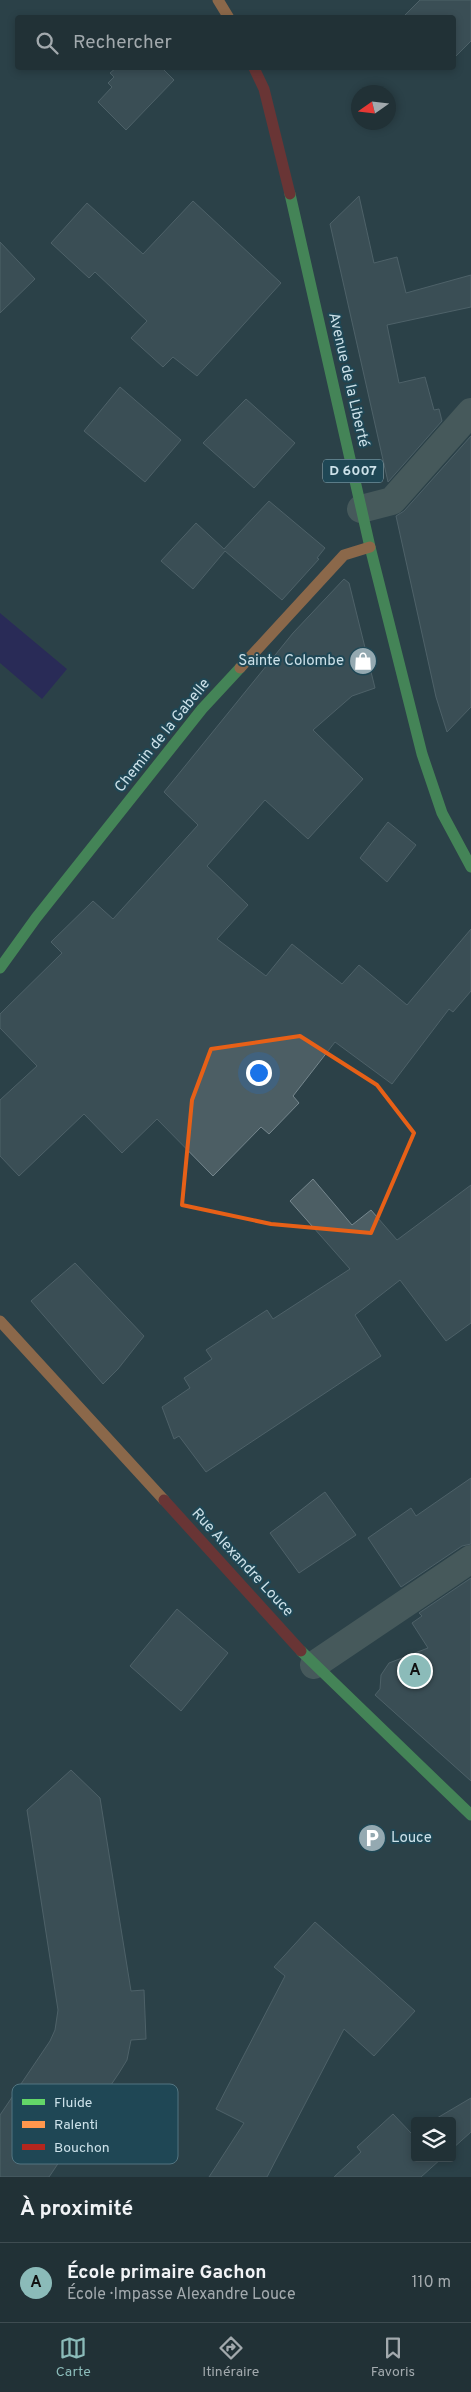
<!DOCTYPE html>
<html lang="fr">
<head>
<meta charset="utf-8">
<style>
	:root { --surface:#213136; --page:#2d3d42; --text:#f1f3f6; --muted:#a2a9ad; --line:#3e4c51; --accent:#8bbbb9 }
	body { margin:0; font-family:Overpass,sans-serif; background:var(--page); color:var(--text) }
	.controls { position:absolute; right:15px; bottom:15px; display:grid; overflow:hidden; border-radius:5px; box-shadow:0 2px 8px #0003 }
	.controls button { width:45px; height:45px; display:grid; place-items:center; padding:0; border:0; border-bottom:1px solid var(--line); background:var(--surface); color:var(--text); font:25px sans-serif }
	.compass { position:absolute; left:351px; top:85px; width:45px; height:45px; border-radius:50%; background:var(--surface); box-shadow:0 2px 8px #0003; rotate:256deg }
	.you { position:absolute; left:258px; top:1072px; width:18px; height:18px; margin:-12px; border:4px solid #fff; border-radius:50%; background:#1a73e8; box-shadow:0 0 0 8px #1a73e833 }
	.badge { display:grid; place-items:center; width:32px; height:32px; border-radius:50%; background:var(--accent); color:#111; font-size:16px; font-weight:700 }
	.pin { position:absolute; translate:-50% -50%; border:2px solid #fff; box-shadow:0 1px 5px #0006 }
	.list { margin:0; padding:0; list-style:none }
	h2 { display:flex; justify-content:space-between; align-items:center; height:65px; margin:0; padding:0 20px; font-size:21px }
	h2 small { font-size:16px; font-weight:400; color:var(--muted) }
	.list li { display:grid; grid-template-columns:32px 1fr auto; gap:15px; align-items:center; box-sizing:border-box; height:80px; padding:0 20px; border-top:1px solid var(--line) }
	.list b { display:block; font-size:19px; white-space:nowrap }
	.list p { margin:0; font-size:16px; white-space:nowrap; color:var(--muted) }
	.list em { font-size:16px; font-style:normal; color:var(--muted) }
	.icon { flex:none; width:28px; height:28px; fill:none; stroke:currentColor; stroke-width:2; stroke-linecap:round; stroke-linejoin:round }
	.map { position:relative; flex:none; width:471px; height:2177px; overflow:hidden }
	.search { position:absolute; background:var(--surface); box-shadow:0 2px 8px #0003; left:15px; right:15px; top:15px; height:55px; display:flex; align-items:center; gap:12px; box-sizing:border-box; padding:0 18px; border-radius:5px; color:var(--muted); font-size:19px }
	.sheet { height:145px; background:var(--surface) }
	nav { display:flex; justify-content:space-around; align-items:center; box-sizing:border-box; height:70px; border-top:1px solid var(--line); background:var(--surface); font-size:14px; color:var(--muted) }
	nav a { display:grid; justify-items:center; gap:2px }
	nav .on { color:var(--accent) }
	.map>svg:first-child { display:block }
	.water { fill:#271068 }
	.building { fill:#4c5e64; stroke:#76878e }
	.lines { fill:none; stroke-linecap:round; stroke-linejoin:round }
	.street { stroke:#667772; stroke-width:28 }
	.fast { stroke:#63d668; stroke-width:11 }
	.slow { stroke:#ff974d; stroke-width:11 }
	.jam { stroke:#b3261e; stroke-width:11 }
	.marked { fill:none; stroke:#e76017; stroke-width:4; stroke-linejoin:round }
	.labels { text-anchor:middle; dominant-baseline:central; stroke-width:4; stroke-linejoin:round; paint-order:stroke }
	.shield { fill:#1f4755; stroke:#98b3bd; stroke-width:1 }
	.shield-label { font-size:14px; font-weight:bold; fill:#cce1e9 }
	.street-label { font-size:15px; fill:#cce1e9; stroke:#1f4755 }
	.poi-label { font-size:15px; fill:#cce1e9; stroke:#1f4755; text-anchor:end }
	.key { fill:#1f4755; stroke:#537581; stroke-width:1 }
	.key-label { font-size:14px; fill:#cce1e9 }
</style>
</head>
<body>
<div class="map">
<svg width="471" height="2177" viewBox="0 0 471 2177">
	<rect width="100%" height="100%" fill="#2c4148"/>
	<path class="water" d="M 0,613 L 67,669 L 42,699 L 0,663 Z"/>
	<g class="building">
		<path d="M 420,0 L 471,0 L 471,41 L 454,58 L 454,18 L 402,18 Z"/>
		<path d="M 116,68 L 162,68 L 174,80 L 126,130 L 98,102 L 112,87 L 108,83 L 114,77 L 110,73 Z"/>
		<path d="M 359,196 L 374,263 L 397,257 L 406,293 L 471,275 L 471,307 L 387,325 L 399,383 L 425,377 L 434,410 L 439,409 L 442,421 L 388,482 L 330,224 Z"/>
		<path d="M 193,201 L 281,283 L 197,376 L 173,357 L 163,367 L 131,338 L 147,321 L 95,272 L 89,278 L 51,243 L 87,203 L 143,254 Z"/>
		<path d="M 0,242 L 35,279 L 0,313 Z"/>
		<path d="M 120,387 L 181,440 L 145,482 L 84,431 Z"/>
		<path d="M 246,399 L 295,443 L 254,488 L 203,443 Z"/>
		<path d="M 471,436 L 471,707 L 447,732 L 436,697 L 396,516 L 404,511 Z"/>
		<path d="M 269,501 L 325,548 L 317,558 L 319,559 L 282,600 L 225,551 L 193,589 L 161,561 L 196,523 L 224,549 Z"/>
		<path d="M 344,579 L 349,583 L 375,688 L 352,696 L 313,730 L 363,779 L 308,839 L 265,800 L 207,866 L 248,905 L 217,939 L 266,976 L 292,944 L 342,984 L 359,965 L 407,1005 L 471,929 L 471,991 L 453,1012 L 449,1009 L 392,1084 L 335,1042 L 293,1096 L 299,1103 L 269,1134 L 261,1127 L 213,1176 L 157,1119 L 122,1153 L 84,1114 L 19,1176 L 0,1156 L 0,1100 L 37,1066 L 0,1028 L 0,1014 L 62,953 L 51,942 L 93,901 L 113,919 L 198,825 L 164,792 L 293,633 Z"/>
		<path d="M 388,822 L 416,845 L 387,882 L 360,858 Z"/>
		<path d="M 313,1179 L 352,1225 L 371,1210 L 397,1240 L 471,1185 L 471,1323 L 446,1341 L 400,1280 L 355,1315 L 381,1356 L 206,1472 L 179,1436 L 174,1439 L 162,1407 L 190,1388 L 184,1378 L 212,1359 L 206,1350 L 267,1310 L 273,1319 L 350,1269 L 290,1201 Z"/>
		<path d="M 75,1263 L 144,1336 L 118,1369 L 103,1384 L 31,1301 Z"/>
		<path d="M 471,1478 L 471,1544 L 462,1546 L 401,1587 L 368,1538 L 411,1508 L 416,1516 Z"/>
		<path d="M 325,1492 L 356,1535 L 299,1573 L 270,1533 Z"/>
		<path d="M 471,1578 L 471,1781 L 375,1695 L 380,1689 L 381,1675 L 389,1663 L 428,1648 L 412,1623 L 422,1616 L 419,1613 Z"/>
		<path d="M 177,1609 L 228,1653 L 181,1711 L 130,1666 Z"/>
		<path d="M 71,1770 L 100,1798 L 131,1991 L 144,1990 L 146,2039 L 131,2040 L 127,2060 L 119,2073 L 49,2177 L 0,2177 L 0,2115 L 50,2041 L 55,2030 L 58,2010 L 27,1810 Z"/>
		<path d="M 315,1922 L 415,2011 L 374,2056 L 344,2029 L 267,2177 L 209,2177 L 244,2123 L 216,2109 L 285,1976 L 274,1967 Z"/>
		<path d="M 471,2098 L 471,2132 L 452,2149 L 452,2121 L 432,2121 Z"/>
		<path d="M 393,2114 L 411,2133 L 415,2131 L 415,2158 L 442,2158 L 421,2177 L 334,2177 L 361,2152 L 357,2147 Z"/>
	</g>
	<g class="lines">
		<g class="street">
			<path d="M 361,509 L 392,501 L 471,412"/>
			<path d="M 314,1665 L 471,1559"/>
		</g>
		<g class="fast">
			<path d="M 290,194 L 370,547 L 422,754 L 442,813 L 471,867"/>
			<path d="M 0,968 L 36,918 L 202,709 L 240,668"/>
			<path d="M 301,1651 L 471,1815"/>
		</g>
		<g class="slow">
			<path d="M 218,0 L 229,18"/>
			<path d="M 240,668 L 344,555 L 370,547"/>
			<path d="M 0,1321 L 164,1500"/>
		</g>
		<g class="jam">
			<path d="M 254,68 L 264,89 L 290,194"/>
			<path d="M 164,1500 L 301,1651"/>
		</g>
	</g>
	<path d="M0 0H471V2177H0ZM 300,1036 L 377,1085 L 414,1133 L 371,1233 L 271,1224 L 182,1205 L 192,1100 L 211,1049 Z" fill="#2c4148" fill-opacity=".55" fill-rule="evenodd"/>
	<path class="marked" d="M 300,1036 L 377,1085 L 414,1133 L 371,1233 L 271,1224 L 182,1205 L 192,1100 L 211,1049 Z"/>
	<defs>
		<g id="shop-disc" transform="scale(1.4375)"><circle r="9.5" fill="#94a9b1" stroke="#1f4755"/><path d="M-5-2.5h2.3a2.7 3.5 0 0 1 5.4 0H5L5.5 6h-11ZM-1.5-2.5h3a1.5 2.3 0 0 0-3 0Z" fill="#fff"/></g>
		<g id="parking-disc" transform="scale(1.4375)"><circle r="9.5" fill="#94a9b1" stroke="#1f4755"/><path d="M-3.5-5.5H1a3.5 3.5 0 0 1 0 7H-1V5.5H-3.5ZM-1-3.4V-.6H.8a1.4 1.4 0 0 0 0-2.8Z" fill="#fff"/></g>
	</defs>
	<g fill-rule="evenodd">
		<use href="#shop-disc" x="363" y="661"/>
		<use href="#parking-disc" x="372" y="1838"/>
	</g>
	<g class="labels">
		<rect class="shield" x="323" y="459.5" width="60" height="23" rx="4"/>
		<g class="shield-label">
			<text x="353" y="471">D 6007</text>
		</g>
		<g class="street-label">
			<text transform="translate(348 380) rotate(77)">Avenue de la Liberté</text>
			<text transform="translate(163 736) rotate(-51)">Chemin de la Gabelle</text>
			<text transform="translate(242 1563) rotate(47)">Rue Alexandre Louce</text>
		</g>
		<g class="poi-label">
			<text x="344" y="661">Sainte Colombe</text>
			<text x="391" y="1838" text-anchor="start">Louce</text>
		</g>
	</g>
	<rect x="12" y="2084" width="166" height="80" rx="8" class="key"/>
	<rect x="22" y="2099" width="23" height="6" fill="#63d668"/>
	<rect x="22" y="2121" width="23" height="7" fill="#ff974d"/>
	<rect x="22" y="2144" width="23" height="6" fill="#b3261e"/>
	<g class="key-label">
		<text x="54" y="2107">Fluide</text>
		<text x="54" y="2129">Ralenti</text>
		<text x="54" y="2152">Bouchon</text>
	</g>
</svg>
<div class="controls">
<button><svg class="icon" aria-label="layers" viewBox="0 0 24 24"><path d="M12 4l9 5-9 5-9-5zM3 14l9 5 9-5"/></svg></button>
</div>
<svg class="compass" viewBox="-18 -18 36 36"><path d="M0-13l5 13h-10z" fill="#e53935"/><path d="M0 13l5-13h-10z" fill="#a2a9ad"/></svg>
<div class="you"></div>
<div class="pin badge" style="left:415px;top:1671px">A</div>
<div class="search"><svg class="icon" aria-label="search" viewBox="0 0 24 24"><circle cx="10" cy="10" r="6"/><path d="M15 15l6 6"/></svg>Rechercher</div>
</div>
<section class="sheet">
<h2>À proximité<small></small></h2>
<ul class="list">
<li><span class="badge">A</span><div><b>École primaire Gachon</b><p>École · Impasse Alexandre Louce</p></div><em>110 m</em></li>
</ul>
</section>
<nav>
<a class="on"><svg class="icon" aria-label="map" viewBox="0 0 24 24"><path d="M3 6l6-2 6 2 6-2v14l-6 2-6-2-6 2zM9 4v14M15 6v14"/></svg>Carte</a>
<a><svg class="icon" aria-label="directions" viewBox="0 0 24 24"><path d="M12 3l9 9-9 9-9-9zM9 14v-3h6M13 9l2 2-2 2"/></svg>Itinéraire</a>
<a><svg class="icon" aria-label="saved" viewBox="0 0 24 24"><path d="M7 4h10v16l-5-4-5 4z"/></svg>Favoris</a>
</nav>
</body>
</html>
